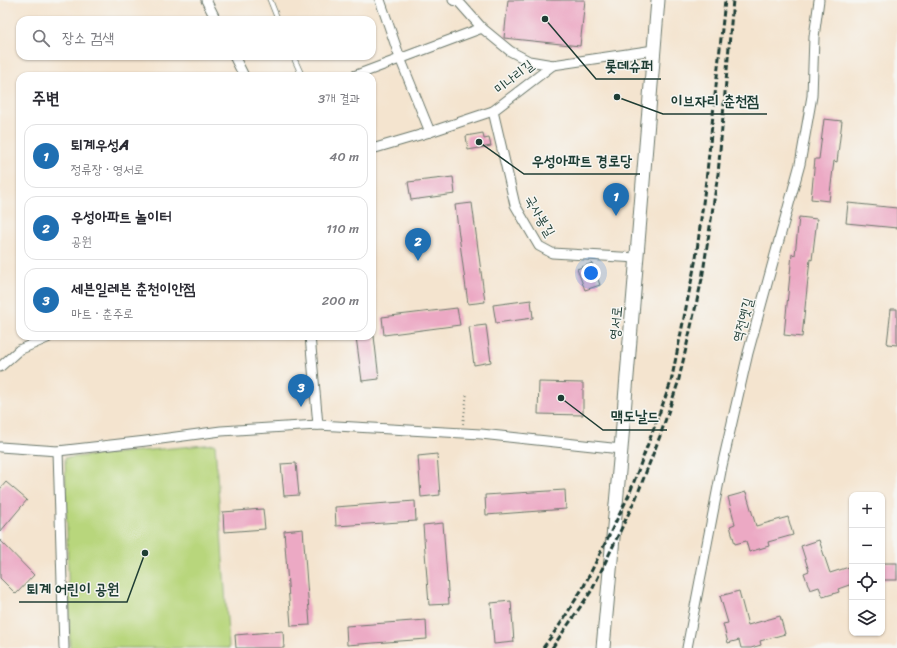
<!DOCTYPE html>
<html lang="ko">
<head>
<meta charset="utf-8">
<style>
	:root { --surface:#fff; --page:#f7f7f7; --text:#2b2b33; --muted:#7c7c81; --line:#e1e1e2; --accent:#1f6fb2 }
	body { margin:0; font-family:Sriracha,"Poor Story",sans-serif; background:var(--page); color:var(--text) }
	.controls { position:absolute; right:12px; bottom:12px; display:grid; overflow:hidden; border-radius:8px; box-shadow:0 1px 3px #0004 }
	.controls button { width:36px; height:36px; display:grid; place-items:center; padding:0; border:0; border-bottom:1px solid var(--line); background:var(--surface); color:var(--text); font:20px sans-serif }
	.you { position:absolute; left:591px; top:273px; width:14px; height:14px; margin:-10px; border:3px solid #fff; border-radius:50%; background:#1a73e8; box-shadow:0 0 0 6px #1a73e833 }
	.badge { display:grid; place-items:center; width:26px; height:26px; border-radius:50%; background:var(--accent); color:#fff; font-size:13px; font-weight:700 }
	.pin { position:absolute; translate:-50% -33px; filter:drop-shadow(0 1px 2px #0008) }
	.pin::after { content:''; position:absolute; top:21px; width:14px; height:12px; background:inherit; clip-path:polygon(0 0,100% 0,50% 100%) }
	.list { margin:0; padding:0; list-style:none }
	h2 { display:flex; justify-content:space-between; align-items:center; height:52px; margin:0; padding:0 16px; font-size:17px }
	h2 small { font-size:13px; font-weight:400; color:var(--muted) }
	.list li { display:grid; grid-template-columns:26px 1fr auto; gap:12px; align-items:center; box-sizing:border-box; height:64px; margin:0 8px 8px; padding:0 8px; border:1px solid var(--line); border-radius:12px }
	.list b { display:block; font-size:15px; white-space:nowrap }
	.list p { margin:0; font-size:13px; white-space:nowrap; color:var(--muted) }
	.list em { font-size:13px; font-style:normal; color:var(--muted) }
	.icon { flex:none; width:22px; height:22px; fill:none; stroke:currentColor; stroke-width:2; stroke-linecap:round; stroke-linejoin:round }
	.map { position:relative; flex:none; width:897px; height:648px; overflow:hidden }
	.search { position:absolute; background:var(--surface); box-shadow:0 1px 3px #0004; left:16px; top:16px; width:360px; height:44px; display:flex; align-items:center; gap:10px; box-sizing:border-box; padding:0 14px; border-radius:12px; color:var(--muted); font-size:15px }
	.panel { position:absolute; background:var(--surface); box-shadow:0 1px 3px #0004; left:16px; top:72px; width:360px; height:268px; border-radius:12px }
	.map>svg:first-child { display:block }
	.green { fill:#b8d67c; stroke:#6c8a58 }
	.building { fill:#eca9c4 }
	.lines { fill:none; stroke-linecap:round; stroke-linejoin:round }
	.lane-casing { stroke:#6a776a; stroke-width:6 }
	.street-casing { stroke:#6a776a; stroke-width:11 }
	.secondary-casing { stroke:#6a776a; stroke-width:15 }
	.path { stroke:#6a776a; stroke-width:2; stroke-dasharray:1 3; stroke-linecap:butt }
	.lane { stroke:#fff; stroke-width:4.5 }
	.street { stroke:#fff; stroke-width:9 }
	.secondary { stroke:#fff; stroke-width:13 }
	.rail { stroke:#1f3d34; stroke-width:3; stroke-dasharray:6 3; stroke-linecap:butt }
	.labels { text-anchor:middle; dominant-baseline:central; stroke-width:3; stroke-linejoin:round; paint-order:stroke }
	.street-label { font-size:14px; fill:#1f3d34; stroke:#f6f6f2 }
	.leader { fill:none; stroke:#1f3d34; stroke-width:1.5 }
	.callout-dot { fill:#1f3d34; stroke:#f6f6f2; stroke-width:1.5 }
	.callout-label { font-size:15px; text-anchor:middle; font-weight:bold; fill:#1f3d34; stroke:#f6f6f2; stroke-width:3; stroke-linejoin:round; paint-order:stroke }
</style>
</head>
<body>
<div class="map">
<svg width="897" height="648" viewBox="0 0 897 648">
	<rect width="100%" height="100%" fill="#f6f6f2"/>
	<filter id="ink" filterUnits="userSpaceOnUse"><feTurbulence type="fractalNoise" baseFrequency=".025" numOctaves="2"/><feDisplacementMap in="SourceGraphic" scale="8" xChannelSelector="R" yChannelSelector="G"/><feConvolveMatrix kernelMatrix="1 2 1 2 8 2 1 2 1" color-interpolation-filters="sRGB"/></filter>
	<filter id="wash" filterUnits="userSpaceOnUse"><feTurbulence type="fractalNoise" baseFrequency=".012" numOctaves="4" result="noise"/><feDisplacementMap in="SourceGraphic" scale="16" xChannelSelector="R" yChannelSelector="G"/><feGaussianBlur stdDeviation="0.9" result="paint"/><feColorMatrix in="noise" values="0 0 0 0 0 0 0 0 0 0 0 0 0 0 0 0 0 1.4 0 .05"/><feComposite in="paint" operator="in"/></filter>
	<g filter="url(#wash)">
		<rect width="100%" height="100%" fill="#f4e4cf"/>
		<path class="green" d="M 215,444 L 229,648 L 70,648 L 65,458 Z"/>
		<g id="blocks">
			<g class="building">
				<path d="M 508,0 L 585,0 L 580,46 L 504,38 Z"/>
				<path d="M 824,119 L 842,121 L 837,162 L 834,161 L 829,201 L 811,199 L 815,159 L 819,159 Z"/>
				<path d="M 483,133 L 484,139 L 489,138 L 491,146 L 468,150 L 466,136 Z"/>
				<path d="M 453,177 L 455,194 L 411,200 L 408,182 Z"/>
				<path d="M 472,203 L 485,302 L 468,304 L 455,205 Z"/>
				<path d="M 848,203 L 897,208 L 897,228 L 846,223 Z"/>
				<path d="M 799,217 L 817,219 L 812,260 L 810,259 L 802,337 L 784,335 L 792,254 L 795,255 Z"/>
				<path d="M 592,263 L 600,285 L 585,290 L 577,269 Z"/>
				<path d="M 531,300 L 533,318 L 496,323 L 493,305 Z"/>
				<path d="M 457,308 L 460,325 L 384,335 L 382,317 Z"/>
				<path d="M 891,309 L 897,309 L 897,345 L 887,344 Z"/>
				<path d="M 486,325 L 491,362 L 474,365 L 469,327 Z"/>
				<path d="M 362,336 L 374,336 L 379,379 L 362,381 L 356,337 Z"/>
				<path d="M 539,382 L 583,383 L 583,415 L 538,414 Z"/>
				<path d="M 437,454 L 440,495 L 421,497 L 418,456 Z"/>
				<path d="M 296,463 L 299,495 L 284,496 L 281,464 Z"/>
				<path d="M 6,482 L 27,500 L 0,532 L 0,489 Z"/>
				<path d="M 565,490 L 566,509 L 486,515 L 485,495 Z"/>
				<path d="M 746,492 L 756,526 L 788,517 L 793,535 L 768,542 L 769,546 L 749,552 L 746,541 L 735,544 L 730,526 L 735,524 L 728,497 Z"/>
				<path d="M 415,501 L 416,521 L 336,526 L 335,507 Z"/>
				<path d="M 263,509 L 265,529 L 224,532 L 223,512 Z"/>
				<path d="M 443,523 L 449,604 L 429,605 L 423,525 Z"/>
				<path d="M 303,529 L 310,625 L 291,626 L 284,531 Z"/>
				<path d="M 0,540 L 34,575 L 16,594 L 0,578 Z"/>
				<path d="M 819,540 L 830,573 L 852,566 L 852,584 L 838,589 L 839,592 L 823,597 L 819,587 L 810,590 L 804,573 L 809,571 L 801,546 Z"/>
				<rect x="882" y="563" width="15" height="17"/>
				<path d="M 739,591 L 748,625 L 780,616 L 785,634 L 760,641 L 761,645 L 751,648 L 741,648 L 739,640 L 728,643 L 723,624 L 728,623 L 720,596 Z"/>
				<path d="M 511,601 L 514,642 L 494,644 L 491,603 Z"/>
				<path d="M 426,620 L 427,639 L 347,645 L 346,626 Z"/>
				<path d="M 283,631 L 284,648 L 236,648 L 235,635 Z"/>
			</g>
		</g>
	</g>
	<g filter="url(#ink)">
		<use href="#blocks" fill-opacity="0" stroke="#6a776a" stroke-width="1"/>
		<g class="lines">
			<g class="lane-casing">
				<g id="lane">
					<path d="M 270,0 L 278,20"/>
					<path d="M 293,56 L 302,76"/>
				</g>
			</g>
			<g class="street-casing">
				<g id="street">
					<path d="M 206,0 L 216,20"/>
					<path d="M 380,0 L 400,58 L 430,132"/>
					<path d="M 453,0 L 458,1 L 482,28 L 510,51 L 529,61 L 553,65"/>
					<path d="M 234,56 L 244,76"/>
					<path d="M 354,76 L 482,28"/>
					<path d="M 493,111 L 515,205 L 539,246 L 552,253 L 637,258"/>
					<path d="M 372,149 L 430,132 L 493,111 L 553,65 L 654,50"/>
					<path d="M 310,336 L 318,425"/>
					<path d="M 0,367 L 19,350 L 47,338 L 49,336"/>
					<path d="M 0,447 L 58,451 L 146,441 L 221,431 L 318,425 L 481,434 L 621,449"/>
					<path d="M 58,451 L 64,648"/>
					<path d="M 687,648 L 722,466 L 748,353 L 800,164 L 812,96 L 814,37 L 819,0"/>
				</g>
			</g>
			<g class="secondary-casing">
				<path id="secondary" d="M 603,648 L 621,449 L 658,0"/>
			</g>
			<path class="path" d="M 463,424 L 467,393"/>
			<use href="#lane" class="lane"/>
			<use href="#street" class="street"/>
			<use href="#secondary" class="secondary"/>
			<g class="rail">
				<path d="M 543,648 L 561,623 L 584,586 L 629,495 L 671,382 L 696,258 L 707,172 L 725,0"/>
				<path d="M 552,648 L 592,590 L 636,498 L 660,436 L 678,383 L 702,279 L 718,174 L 733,0"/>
			</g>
		</g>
	</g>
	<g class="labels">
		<g class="street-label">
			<text transform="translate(514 77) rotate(-38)">미나리길</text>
			<text transform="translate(540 216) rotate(60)">국사봉길</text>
			<text transform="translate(743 320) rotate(-75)">역전옛길</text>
			<text transform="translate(616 323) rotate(-85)">영서로</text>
		</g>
	</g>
	<path class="leader" d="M545 19L596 79H661M617 97L663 114H767M479 142L524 174H640M561 398L603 430H667M145 553L127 602H19"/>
	<g class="callout-dot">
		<circle cx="545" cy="19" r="4"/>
		<circle cx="617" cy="97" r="4"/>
		<circle cx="479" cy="142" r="4"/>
		<circle cx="561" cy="398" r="4"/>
		<circle cx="145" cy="553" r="4"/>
	</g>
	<g class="callout-label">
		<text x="629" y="71">롯데슈퍼</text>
		<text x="715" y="106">이브자리 춘천점</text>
		<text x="582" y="166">우성아파트 경로당</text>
		<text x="635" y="421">맥도날드</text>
		<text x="73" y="594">퇴계 어린이 공원</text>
	</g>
</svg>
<div class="controls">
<button>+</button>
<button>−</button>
<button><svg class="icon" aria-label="locate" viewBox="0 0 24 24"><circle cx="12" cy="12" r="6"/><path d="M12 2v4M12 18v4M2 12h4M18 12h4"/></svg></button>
<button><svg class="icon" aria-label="layers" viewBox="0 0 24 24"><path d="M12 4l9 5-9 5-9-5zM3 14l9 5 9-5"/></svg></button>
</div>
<div class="you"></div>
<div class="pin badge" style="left:616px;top:216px">1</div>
<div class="pin badge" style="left:418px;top:261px">2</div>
<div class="pin badge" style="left:301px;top:407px">3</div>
<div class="search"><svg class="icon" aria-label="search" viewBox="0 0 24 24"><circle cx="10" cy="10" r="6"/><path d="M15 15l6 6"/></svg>장소 검색</div>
<section class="panel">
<h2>주변<small>3개 결과</small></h2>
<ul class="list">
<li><span class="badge">1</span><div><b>퇴계우성A</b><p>정류장 · 영서로</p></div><em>40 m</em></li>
<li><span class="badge">2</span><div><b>우성아파트 놀이터</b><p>공원</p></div><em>110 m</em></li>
<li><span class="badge">3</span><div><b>세븐일레븐 춘천이안점</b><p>마트 · 춘주로</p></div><em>200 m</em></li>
</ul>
</section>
</div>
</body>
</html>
